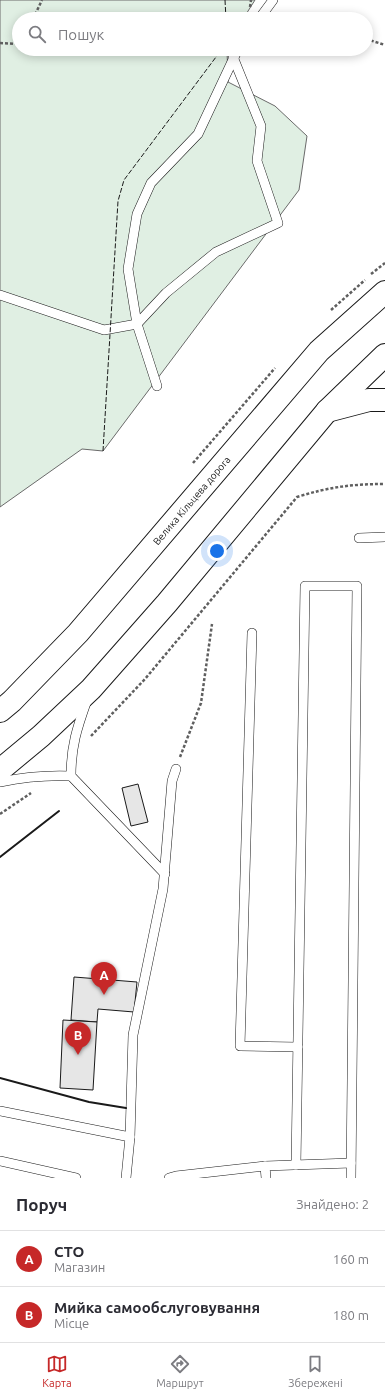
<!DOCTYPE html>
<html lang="uk">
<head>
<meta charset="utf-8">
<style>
	:root { --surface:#fff; --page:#f2f2f3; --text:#2b2b33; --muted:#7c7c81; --line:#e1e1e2; --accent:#c62828 }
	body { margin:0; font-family:Ubuntu,sans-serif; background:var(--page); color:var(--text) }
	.you { position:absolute; left:217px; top:551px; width:14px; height:14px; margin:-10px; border:3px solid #fff; border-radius:50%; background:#1a73e8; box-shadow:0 0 0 6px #1a73e833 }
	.badge { display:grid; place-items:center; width:26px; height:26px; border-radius:50%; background:var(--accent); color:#fff; font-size:13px; font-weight:700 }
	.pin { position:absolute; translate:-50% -33px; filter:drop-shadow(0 1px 2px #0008) }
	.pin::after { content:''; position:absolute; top:21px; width:14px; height:12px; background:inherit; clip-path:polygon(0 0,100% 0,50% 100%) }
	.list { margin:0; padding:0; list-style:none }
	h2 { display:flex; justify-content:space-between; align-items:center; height:52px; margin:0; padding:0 16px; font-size:17px }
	h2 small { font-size:13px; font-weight:400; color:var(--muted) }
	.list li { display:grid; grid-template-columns:26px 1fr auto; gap:12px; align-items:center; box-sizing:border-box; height:56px; padding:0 16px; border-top:1px solid var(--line) }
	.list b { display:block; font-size:15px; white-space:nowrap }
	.list p { margin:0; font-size:13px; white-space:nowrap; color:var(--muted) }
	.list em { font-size:13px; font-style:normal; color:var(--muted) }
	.icon { flex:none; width:22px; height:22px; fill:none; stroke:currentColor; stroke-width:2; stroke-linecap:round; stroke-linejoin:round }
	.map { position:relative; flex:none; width:385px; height:1178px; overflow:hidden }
	.search { position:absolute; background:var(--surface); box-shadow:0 2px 10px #0003; left:12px; right:12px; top:12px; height:44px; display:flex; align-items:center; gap:10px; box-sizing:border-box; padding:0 14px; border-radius:22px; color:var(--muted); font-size:15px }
	.sheet { height:164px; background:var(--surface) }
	nav { display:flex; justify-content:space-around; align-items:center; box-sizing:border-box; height:56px; border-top:1px solid var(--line); background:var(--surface); font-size:11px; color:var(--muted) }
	nav a { display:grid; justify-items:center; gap:2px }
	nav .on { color:var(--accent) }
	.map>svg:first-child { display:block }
	.green { fill:#e0efe3; stroke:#6a6a6a }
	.building { fill:#e6e6e6; stroke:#1a1a1a }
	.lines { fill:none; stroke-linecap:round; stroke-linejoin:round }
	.lane-casing { stroke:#1a1a1a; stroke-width:10 }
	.secondary-casing { stroke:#1a1a1a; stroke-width:24 }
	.primary-casing { stroke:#1a1a1a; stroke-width:24 }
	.path { stroke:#5f5f5f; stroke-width:2.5; stroke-dasharray:3 2; stroke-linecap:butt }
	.lane { stroke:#fff; stroke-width:9 }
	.secondary { stroke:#fff; stroke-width:22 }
	.primary { stroke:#fff; stroke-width:22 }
	.fence { stroke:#1a1a1a; stroke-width:1; stroke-dasharray:5 2; stroke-linecap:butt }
	.wall { stroke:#1a1a1a; stroke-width:2 }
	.labels { text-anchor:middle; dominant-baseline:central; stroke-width:3; stroke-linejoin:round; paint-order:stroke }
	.street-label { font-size:10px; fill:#1a1a1a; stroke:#fff }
</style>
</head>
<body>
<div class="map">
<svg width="385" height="1178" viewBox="0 0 385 1178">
	<rect width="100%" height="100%" fill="#fff"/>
	<path class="green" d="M 0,0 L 255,0 L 243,19 L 19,19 L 19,49 L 227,49 L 228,82 L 275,106 L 307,136 L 299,190 L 103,451 L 82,449 L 0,507 Z"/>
	<g class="building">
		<path d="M 138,784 L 148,822 L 131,826 L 122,788 Z"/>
		<path d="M 74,977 L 137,982 L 134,1012 L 98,1009 L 97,1022 L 71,1020 Z"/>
		<path d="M 63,1020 L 97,1022 L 93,1090 L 60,1088 Z"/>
	</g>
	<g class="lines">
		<g class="lane-casing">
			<g id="lane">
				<path d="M 259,19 L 273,0"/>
				<path d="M 0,295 L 104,330 L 137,324 L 166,293 L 216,252 L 278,223 L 257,161 L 261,126 L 233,57"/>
				<path d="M 157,386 L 137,324 L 128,269 L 137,214 L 151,183 L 198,134 L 238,49"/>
				<path d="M 359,538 L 385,537"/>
				<path d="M 252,633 L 240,1046 L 298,1047"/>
				<path d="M 87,700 C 77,728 71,746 71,776 L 165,874"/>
				<path d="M 0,782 C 24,777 47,775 71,776"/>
				<path d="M 0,1111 L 130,1137"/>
				<path d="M 0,1161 L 76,1178"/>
				<path d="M 296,1165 L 305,586 L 357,586 L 351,1178"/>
				<path d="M 265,1166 L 266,1178"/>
				<path d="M 126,1178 L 130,1137 L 133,1035 L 163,889 L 172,781 L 176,769"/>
				<path d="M 169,1178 L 176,1176 L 265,1166 L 351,1163"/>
			</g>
		</g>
		<g class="secondary-casing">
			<path id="secondary" d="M 327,411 L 369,400 L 385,400"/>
		</g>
		<g class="primary-casing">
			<g id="primary">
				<path id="s1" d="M 0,711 L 12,701 L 78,633 L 319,351 L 385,292"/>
				<path d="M 0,770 L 41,736 L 91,689 L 167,603 L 327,411 L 385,355"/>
			</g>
		</g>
		<g class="path">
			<path d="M 250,7 L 251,0"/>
			<path d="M 33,19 L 42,0"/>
			<path d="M 366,39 L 385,45"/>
			<path d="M 0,43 L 19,44"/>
			<path d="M 371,274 L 385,263"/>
			<path d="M 331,310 L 365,280"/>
			<path d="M 193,463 L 275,368"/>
			<path d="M 91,736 L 145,679 L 297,497 C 329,487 352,484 385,484"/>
			<path d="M 180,757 L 201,703 L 212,624"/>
			<path d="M 0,814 L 31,793"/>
		</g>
		<use href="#lane" class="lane"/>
		<use href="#secondary" class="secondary"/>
		<use href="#primary" class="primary"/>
		<g class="fence">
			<path d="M 225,0 L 226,19"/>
			<path d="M 103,451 L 118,201 L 124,180 L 222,49"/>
		</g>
		<g class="wall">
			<path d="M 0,857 L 59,811"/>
			<path d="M 0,1078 L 89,1102 L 126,1108"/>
		</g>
	</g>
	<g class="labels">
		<g class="street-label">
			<text stroke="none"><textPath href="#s1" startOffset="285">Велика Кільцева дорога</textPath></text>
		</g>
	</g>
</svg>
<div class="you"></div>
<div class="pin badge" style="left:104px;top:995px">A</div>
<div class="pin badge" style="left:78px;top:1055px">B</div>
<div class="search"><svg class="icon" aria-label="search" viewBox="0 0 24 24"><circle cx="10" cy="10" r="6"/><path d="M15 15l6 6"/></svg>Пошук</div>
</div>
<section class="sheet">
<h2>Поруч<small>Знайдено: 2</small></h2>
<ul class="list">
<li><span class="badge">A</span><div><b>СТО</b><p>Магазин</p></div><em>160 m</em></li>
<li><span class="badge">B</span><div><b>Мийка самообслуговування</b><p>Місце</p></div><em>180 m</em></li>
</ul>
</section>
<nav>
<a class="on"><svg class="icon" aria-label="map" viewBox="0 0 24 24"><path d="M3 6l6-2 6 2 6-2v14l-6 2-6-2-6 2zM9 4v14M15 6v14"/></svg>Карта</a>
<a><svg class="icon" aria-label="directions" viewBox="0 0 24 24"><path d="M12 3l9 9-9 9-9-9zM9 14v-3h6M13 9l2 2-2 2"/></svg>Маршрут</a>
<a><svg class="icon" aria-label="saved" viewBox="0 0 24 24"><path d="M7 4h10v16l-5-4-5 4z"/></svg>Збережені</a>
</nav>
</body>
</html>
